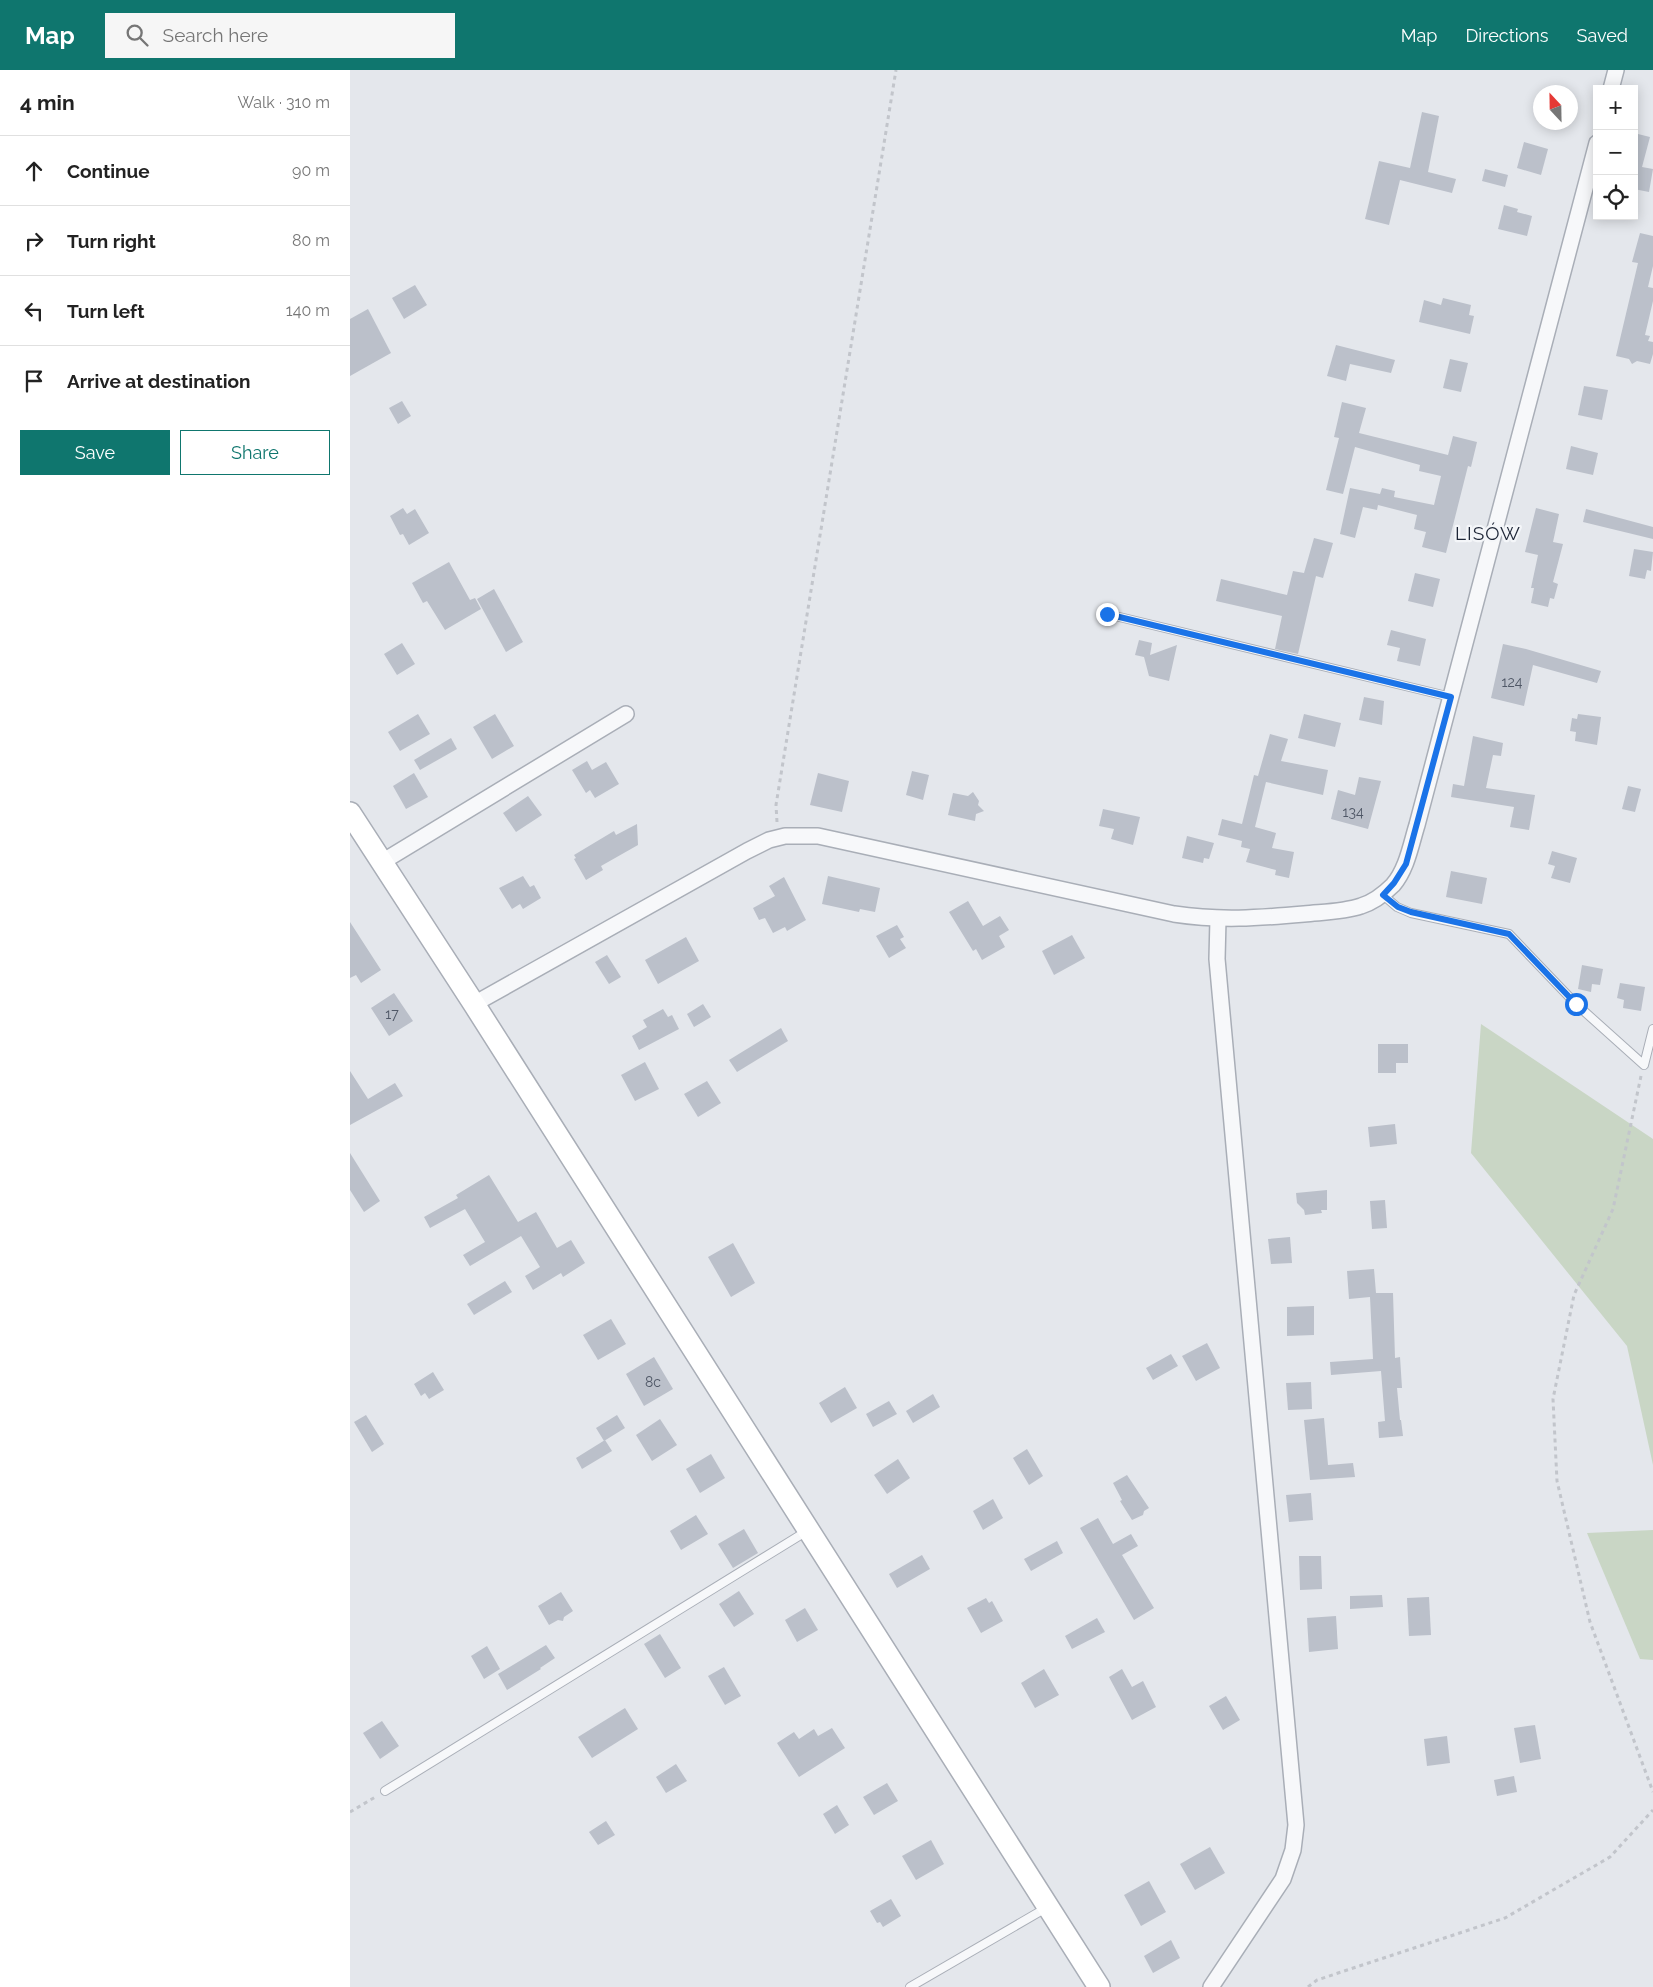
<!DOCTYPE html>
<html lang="en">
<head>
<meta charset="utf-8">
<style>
	:root { --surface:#fff; --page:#f6f6f6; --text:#222; --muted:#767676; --line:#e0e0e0; --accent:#0f766e }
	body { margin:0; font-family:Raleway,sans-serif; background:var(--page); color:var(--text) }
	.controls { position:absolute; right:15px; top:15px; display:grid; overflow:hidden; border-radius:0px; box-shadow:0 2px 12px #0003 }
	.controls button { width:45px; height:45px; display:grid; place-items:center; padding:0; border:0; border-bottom:1px solid var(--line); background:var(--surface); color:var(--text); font:25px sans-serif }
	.compass { position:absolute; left:1183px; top:15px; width:45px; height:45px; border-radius:50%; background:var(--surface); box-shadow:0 2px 12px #0003; rotate:338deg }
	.stop { position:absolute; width:15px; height:15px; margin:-11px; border:4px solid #1a73e8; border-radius:50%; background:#fff }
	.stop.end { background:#1a73e8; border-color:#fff; box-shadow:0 1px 5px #0008 }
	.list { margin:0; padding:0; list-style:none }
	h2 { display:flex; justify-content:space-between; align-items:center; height:65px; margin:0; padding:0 20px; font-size:21px }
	h2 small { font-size:16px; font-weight:400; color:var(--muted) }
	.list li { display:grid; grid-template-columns:32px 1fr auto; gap:15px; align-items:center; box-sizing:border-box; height:70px; padding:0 20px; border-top:1px solid var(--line) }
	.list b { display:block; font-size:19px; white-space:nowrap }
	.list em { font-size:16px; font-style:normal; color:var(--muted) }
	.actions { display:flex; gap:10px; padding:15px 20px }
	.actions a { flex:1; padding:11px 0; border:1px solid var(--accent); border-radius:0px; text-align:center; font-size:18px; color:var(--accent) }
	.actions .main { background:var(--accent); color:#fff }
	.icon { flex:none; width:28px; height:28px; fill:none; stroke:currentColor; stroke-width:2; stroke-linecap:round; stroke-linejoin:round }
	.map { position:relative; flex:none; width:1303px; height:1917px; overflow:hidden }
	header { display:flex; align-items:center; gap:30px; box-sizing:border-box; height:70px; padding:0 25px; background:var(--accent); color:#fff }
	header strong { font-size:24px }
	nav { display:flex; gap:28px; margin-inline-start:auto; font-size:18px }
	.search { width:350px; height:45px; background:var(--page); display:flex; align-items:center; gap:12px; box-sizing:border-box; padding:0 18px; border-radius:0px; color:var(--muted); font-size:19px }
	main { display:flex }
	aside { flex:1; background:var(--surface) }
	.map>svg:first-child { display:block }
	.green { fill:#c9d6c5 }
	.building { fill:#bbc0ca }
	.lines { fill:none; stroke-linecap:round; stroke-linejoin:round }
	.lane-casing { stroke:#a9aeb7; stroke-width:10 }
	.street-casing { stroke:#a9aeb7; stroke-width:18 }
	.secondary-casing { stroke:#a9aeb7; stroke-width:24 }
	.path { stroke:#c2c5cb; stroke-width:3; stroke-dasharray:4 4; stroke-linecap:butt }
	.lane { stroke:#f7f8fa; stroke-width:8 }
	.street { stroke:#f7f8fa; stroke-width:15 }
	.secondary { stroke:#fff; stroke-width:21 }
	.route { stroke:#1a73e8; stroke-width:6 }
	.labels { text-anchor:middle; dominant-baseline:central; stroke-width:4.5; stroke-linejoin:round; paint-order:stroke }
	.number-label { font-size:14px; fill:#4f5766 }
	.quarter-label { font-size:19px; letter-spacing:1px; fill:#1d2536; stroke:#f4f6f9 }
</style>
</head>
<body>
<header>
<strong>Map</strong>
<div class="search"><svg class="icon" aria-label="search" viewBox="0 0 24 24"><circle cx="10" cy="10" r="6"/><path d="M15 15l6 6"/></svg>Search here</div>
<nav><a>Map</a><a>Directions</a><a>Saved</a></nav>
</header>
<main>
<aside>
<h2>4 min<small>Walk · 310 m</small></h2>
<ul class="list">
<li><svg class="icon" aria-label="ahead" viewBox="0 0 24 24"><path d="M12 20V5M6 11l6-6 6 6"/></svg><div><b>Continue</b></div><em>90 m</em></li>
<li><svg class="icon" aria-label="right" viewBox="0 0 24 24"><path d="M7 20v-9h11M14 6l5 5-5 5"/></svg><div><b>Turn right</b></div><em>80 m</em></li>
<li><svg class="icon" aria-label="left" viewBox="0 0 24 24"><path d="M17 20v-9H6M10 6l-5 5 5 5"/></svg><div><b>Turn left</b></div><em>140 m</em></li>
<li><svg class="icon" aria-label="arrive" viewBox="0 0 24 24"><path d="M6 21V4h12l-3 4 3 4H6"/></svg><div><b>Arrive at destination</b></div></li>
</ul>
<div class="actions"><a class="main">Save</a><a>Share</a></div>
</aside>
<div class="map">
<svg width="1303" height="1917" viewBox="0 0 1303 1917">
	<rect width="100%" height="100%" fill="#e4e7ec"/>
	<g class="green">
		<path d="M 1131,954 L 1303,1069 L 1303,1395 L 1277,1276 L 1121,1083 Z"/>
		<path d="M 1303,1460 L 1303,1590 L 1290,1589 L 1237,1463 Z"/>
	</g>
	<g class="building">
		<path d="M 1072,42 L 1089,46 L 1078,102 L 1106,109 L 1102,123 L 1050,110 L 1039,155 L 1015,149 L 1029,91 L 1060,98 Z"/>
		<path d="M 1284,63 L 1300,67 L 1292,97 L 1303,99 L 1299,122 L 1284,119 Z"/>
		<path d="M 1174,72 L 1198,79 L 1191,105 L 1167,98 Z"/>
		<path d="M 1135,99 L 1158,105 L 1155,117 L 1132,111 Z"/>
		<path d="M 1154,135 L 1168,139 L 1167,142 L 1182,146 L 1177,166 L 1148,159 Z"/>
		<path d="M 1290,163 L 1303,166 L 1303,196 L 1298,217 L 1303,218 L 1303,231 L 1295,265 L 1300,266 L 1298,271 L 1303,272 L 1303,284 L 1300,294 L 1287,291 L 1282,294 L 1279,289 L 1266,286 L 1288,193 L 1282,192 Z"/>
		<path d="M 65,215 L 77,235 L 54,249 L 42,228 Z"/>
		<path d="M 1093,228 L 1121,235 L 1119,245 L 1124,246 L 1120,264 L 1069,252 L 1074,230 L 1091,235 Z"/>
		<path d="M 18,239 L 41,283 L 0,306 L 0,249 Z"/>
		<path d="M 986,275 L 1045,290 L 1041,303 L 1000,294 L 996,311 L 977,306 Z"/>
		<path d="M 1100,289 L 1118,293 L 1111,322 L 1093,318 Z"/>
		<path d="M 1234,316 L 1258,320 L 1252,350 L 1228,345 Z"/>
		<path d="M 52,331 L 61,346 L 48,354 L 39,338 Z"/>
		<path d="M 992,332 L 1016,338 L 1009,363 L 1098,385 L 1103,366 L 1127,372 L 1121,397 L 1118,396 L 1096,483 L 1072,477 L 1076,462 L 1064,459 L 1067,445 L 1028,435 L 1027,440 L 1013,437 L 1005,468 L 990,464 L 1000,418 L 1030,424 L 1032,418 L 1045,421 L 1044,427 L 1084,435 L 1091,406 L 1069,401 L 1070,395 L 1005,377 L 993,424 L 976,420 L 989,368 L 984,367 Z"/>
		<path d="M 1221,376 L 1248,383 L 1243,405 L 1216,399 Z"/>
		<path d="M 53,438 L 57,444 L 65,439 L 79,463 L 59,475 L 53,464 L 50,465 L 40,446 Z"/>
		<path d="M 1186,438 L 1209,444 L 1203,472 L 1213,474 L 1203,512 L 1208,514 L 1204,529 L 1200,528 L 1198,537 L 1181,533 L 1184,518 L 1181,518 L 1188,485 L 1175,482 Z"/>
		<path d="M 1236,439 L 1303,457 L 1303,469 L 1233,452 Z"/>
		<path d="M 964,468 L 983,473 L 973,508 L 966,506 L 948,584 L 925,579 L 932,546 L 866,531 L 871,509 L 937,525 L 943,501 L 954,503 Z"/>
		<path d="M 1284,479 L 1303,482 L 1301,501 L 1297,500 L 1295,509 L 1279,506 Z"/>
		<path d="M 99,492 L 120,530 L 125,528 L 131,539 L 95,560 L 77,531 L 73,533 L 62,513 Z"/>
		<path d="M 1065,503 L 1090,509 L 1083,537 L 1058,531 Z"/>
		<path d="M 144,519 L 173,572 L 156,582 L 127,529 Z"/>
		<path d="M 1041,560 L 1076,569 L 1070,596 L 1047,591 L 1050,578 L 1037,575 Z"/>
		<path d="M 789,570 L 802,573 L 800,585 L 827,575 L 819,611 L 799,606 L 794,587 L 785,585 Z"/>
		<path d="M 52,573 L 65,594 L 47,605 L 34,584 Z"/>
		<path d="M 1153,574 L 1176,579 L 1251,601 L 1247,613 L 1183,595 L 1174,636 L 1141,628 Z"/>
		<path d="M 1014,627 L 1034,631 L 1032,655 L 1009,650 Z"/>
		<path d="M 68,644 L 80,664 L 50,681 L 38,662 Z"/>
		<path d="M 145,644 L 164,676 L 142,689 L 123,657 Z"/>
		<path d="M 954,644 L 991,653 L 985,677 L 948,668 Z"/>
		<path d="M 1228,644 L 1251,647 L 1247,675 L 1225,671 L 1226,662 L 1220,661 L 1222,648 L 1227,649 Z"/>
		<path d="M 920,664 L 938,669 L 931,691 L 978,700 L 973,725 L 916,712 L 905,757 L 926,763 L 922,778 L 944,782 L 939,808 L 925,805 L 926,800 L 896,792 L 900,779 L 891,777 L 892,771 L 868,765 L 872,749 L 892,754 L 904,705 L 908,706 Z"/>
		<path d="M 1123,666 L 1153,673 L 1151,686 L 1143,685 L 1136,718 L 1185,725 L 1179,760 L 1160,757 L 1164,737 L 1101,727 L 1103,714 L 1114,716 Z"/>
		<path d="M 101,668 L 107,679 L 70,700 L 64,690 Z"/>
		<path d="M 237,691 L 242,700 L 256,692 L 269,714 L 245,728 L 240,720 L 236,723 L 222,700 Z"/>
		<path d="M 562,701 L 579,705 L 573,730 L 556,725 Z"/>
		<path d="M 64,703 L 78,727 L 56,739 L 43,716 Z"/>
		<path d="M 468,703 L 499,711 L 492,742 L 460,735 Z"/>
		<path d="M 1009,707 L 1031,711 L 1018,759 L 981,749 L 988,720 L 1005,725 Z"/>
		<path d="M 1278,716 L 1291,719 L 1285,742 L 1272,739 Z"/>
		<path d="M 623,722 L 629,731 L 628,735 L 634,741 L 626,744 L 625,751 L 598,745 L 603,723 L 618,726 Z"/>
		<path d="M 178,726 L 192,745 L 166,762 L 153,743 Z"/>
		<path d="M 753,739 L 790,747 L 783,775 L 761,769 L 764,759 L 749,756 Z"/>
		<path d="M 287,754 L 288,775 L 251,796 L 253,800 L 236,810 L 224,789 L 226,788 L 224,785 L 264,761 L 266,765 Z"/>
		<path d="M 837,766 L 864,773 L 859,789 L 854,788 L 853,793 L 832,788 Z"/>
		<path d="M 1202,781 L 1227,788 L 1220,813 L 1201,808 L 1205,796 L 1198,794 Z"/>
		<path d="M 1101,801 L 1137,808 L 1132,834 L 1096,827 Z"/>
		<path d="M 173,806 L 180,817 L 184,815 L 191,828 L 173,839 L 170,834 L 162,839 L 149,818 Z"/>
		<path d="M 478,806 L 530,818 L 525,842 L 510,839 L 509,842 L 472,834 Z"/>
		<path d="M 434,807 L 456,850 L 437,861 L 435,857 L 423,863 L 415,848 L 409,850 L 403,838 L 425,826 L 419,816 Z"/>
		<path d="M 618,831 L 633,856 L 650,846 L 659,860 L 649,866 L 655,877 L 632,890 L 626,879 L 623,881 L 599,842 Z"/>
		<path d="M 0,852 L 31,900 L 11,913 L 6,905 L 0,908 Z"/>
		<path d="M 547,855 L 554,867 L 550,869 L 556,878 L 539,888 L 526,866 Z"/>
		<path d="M 722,865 L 735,888 L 704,905 L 692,881 Z"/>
		<path d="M 336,867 L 349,891 L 308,914 L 295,890 Z"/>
		<path d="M 257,885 L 271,907 L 259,914 L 245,892 Z"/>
		<path d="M 1232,895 L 1253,899 L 1250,915 L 1242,914 L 1241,922 L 1228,919 Z"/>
		<path d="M 1270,913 L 1295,917 L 1291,941 L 1273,938 L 1274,930 L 1267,928 Z"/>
		<path d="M 44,923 L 63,951 L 39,966 L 21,938 Z"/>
		<path d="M 353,934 L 361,947 L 344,957 L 337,944 Z"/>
		<path d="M 313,939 L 318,947 L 322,945 L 329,959 L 289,980 L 282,966 L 297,957 L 293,950 Z"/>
		<path d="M 431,958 L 438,971 L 387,1002 L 379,990 Z"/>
		<path d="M 1028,974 L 1058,974 L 1058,993 L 1046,993 L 1046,1003 L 1028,1003 Z"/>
		<path d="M 295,992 L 309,1019 L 285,1031 L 271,1005 Z"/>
		<path d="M 0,1001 L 18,1029 L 45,1013 L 53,1026 L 0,1055 Z"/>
		<path d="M 357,1011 L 371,1033 L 348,1047 L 334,1024 Z"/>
		<path d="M 1045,1054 L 1047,1074 L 1020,1077 L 1018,1057 Z"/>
		<path d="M 0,1083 L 30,1131 L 14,1142 L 0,1120 Z"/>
		<path d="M 139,1105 L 168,1152 L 186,1142 L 207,1178 L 221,1170 L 235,1193 L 213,1207 L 211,1203 L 183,1220 L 175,1206 L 190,1197 L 171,1166 L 120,1196 L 113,1185 L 135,1172 L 115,1139 L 80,1158 L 74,1147 L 108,1128 L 106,1125 Z"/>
		<path d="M 977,1120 L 977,1140 L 971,1140 L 972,1143 L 955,1145 L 954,1140 L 947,1133 L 946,1123 Z"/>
		<path d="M 1035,1130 L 1037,1158 L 1022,1159 L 1020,1131 Z"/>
		<path d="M 940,1167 L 942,1193 L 921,1194 L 918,1169 Z"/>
		<path d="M 383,1173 L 405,1213 L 381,1227 L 358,1187 Z"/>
		<path d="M 1024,1199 L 1026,1223 L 1043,1223 L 1045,1288 L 1050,1287 L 1052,1318 L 1047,1318 L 1050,1350 L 1051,1350 L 1053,1366 L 1029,1368 L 1028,1352 L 1035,1351 L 1031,1301 L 981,1305 L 980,1292 L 1023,1289 L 1020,1227 L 999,1229 L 997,1201 Z"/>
		<path d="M 155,1211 L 162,1222 L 124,1245 L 117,1234 Z"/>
		<path d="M 964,1236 L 964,1265 L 937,1266 L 937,1237 Z"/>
		<path d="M 261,1249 L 276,1274 L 248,1290 L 233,1265 Z"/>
		<path d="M 857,1273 L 870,1298 L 846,1311 L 832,1286 Z"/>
		<path d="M 821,1284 L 828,1296 L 803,1310 L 796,1298 Z"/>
		<path d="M 304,1287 L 323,1319 L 294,1336 L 276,1304 Z"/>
		<path d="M 83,1302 L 94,1320 L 79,1329 L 75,1323 L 71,1326 L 64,1314 Z"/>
		<path d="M 961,1312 L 962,1339 L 938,1340 L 936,1313 Z"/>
		<path d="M 495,1317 L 507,1338 L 481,1353 L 469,1333 Z"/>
		<path d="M 583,1324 L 590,1337 L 563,1353 L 556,1341 Z"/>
		<path d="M 539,1331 L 547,1344 L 523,1357 L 516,1344 Z"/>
		<path d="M 16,1345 L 34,1374 L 22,1382 L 4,1352 Z"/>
		<path d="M 267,1345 L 275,1358 L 254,1371 L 246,1358 Z"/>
		<path d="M 974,1348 L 978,1395 L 1003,1393 L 1005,1407 L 960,1410 L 954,1350 Z"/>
		<path d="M 310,1349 L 327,1375 L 302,1391 L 286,1365 Z"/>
		<path d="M 255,1370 L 262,1381 L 232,1399 L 226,1388 Z"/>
		<path d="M 677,1379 L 693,1406 L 679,1415 L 663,1388 Z"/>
		<path d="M 361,1384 L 375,1408 L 350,1423 L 336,1399 Z"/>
		<path d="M 548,1389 L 560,1408 L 537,1424 L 524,1405 Z"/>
		<path d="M 777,1405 L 799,1438 L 794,1441 L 793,1445 L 782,1450 L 770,1431 L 772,1430 L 763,1413 Z"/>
		<path d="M 961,1423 L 963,1450 L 939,1452 L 936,1425 Z"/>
		<path d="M 643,1429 L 653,1448 L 633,1460 L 623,1441 Z"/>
		<path d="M 346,1445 L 358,1464 L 331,1480 L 320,1461 Z"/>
		<path d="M 748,1448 L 763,1474 L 781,1464 L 788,1476 L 772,1485 L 804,1538 L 784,1550 L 730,1458 Z"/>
		<path d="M 394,1459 L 408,1483 L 383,1498 L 368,1474 Z"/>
		<path d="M 707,1471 L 713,1483 L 681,1501 L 674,1489 Z"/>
		<path d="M 572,1485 L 580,1499 L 547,1518 L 539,1504 Z"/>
		<path d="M 949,1486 L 971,1486 L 972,1519 L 950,1520 Z"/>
		<path d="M 389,1521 L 404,1544 L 384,1557 L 369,1534 Z"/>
		<path d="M 211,1522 L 223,1541 L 214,1547 L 213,1551 L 208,1550 L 199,1555 L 188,1536 Z"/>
		<path d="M 1032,1525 L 1033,1537 L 1000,1539 L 1000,1526 Z"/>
		<path d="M 1079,1527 L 1081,1565 L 1059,1566 L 1057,1528 Z"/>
		<path d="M 636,1528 L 639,1533 L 642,1531 L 653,1551 L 631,1563 L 617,1538 Z"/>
		<path d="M 455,1538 L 468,1560 L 447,1572 L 435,1550 Z"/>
		<path d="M 986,1546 L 988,1579 L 959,1582 L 957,1548 Z"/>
		<path d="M 747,1548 L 755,1562 L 722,1579 L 715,1566 Z"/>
		<path d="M 310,1564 L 331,1598 L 315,1608 L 294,1574 Z"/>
		<path d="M 196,1575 L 205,1588 L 190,1598 L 191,1599 L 157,1620 L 148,1604 Z"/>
		<path d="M 137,1576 L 150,1599 L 134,1609 L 121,1586 Z"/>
		<path d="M 374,1597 L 391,1626 L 375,1635 L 358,1606 Z"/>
		<path d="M 694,1599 L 709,1625 L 685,1638 L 671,1613 Z"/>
		<path d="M 772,1599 L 782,1617 L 793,1611 L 806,1637 L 782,1650 L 759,1607 Z"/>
		<path d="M 876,1626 L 890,1650 L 873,1660 L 859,1636 Z"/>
		<path d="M 275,1638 L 288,1659 L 242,1688 L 228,1667 Z"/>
		<path d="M 32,1651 L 49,1676 L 30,1689 L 13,1663 Z"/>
		<path d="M 1185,1655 L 1191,1689 L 1170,1693 L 1164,1658 Z"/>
		<path d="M 482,1658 L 495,1678 L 449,1707 L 427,1673 L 444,1662 L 449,1669 L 464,1659 L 468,1666 Z"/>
		<path d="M 1097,1666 L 1100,1693 L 1077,1696 L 1074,1669 Z"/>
		<path d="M 326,1694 L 337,1711 L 316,1723 L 306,1707 Z"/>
		<path d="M 1164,1706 L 1167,1722 L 1147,1726 L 1144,1710 Z"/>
		<path d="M 537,1713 L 548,1731 L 524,1745 L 513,1727 Z"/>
		<path d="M 487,1735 L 499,1755 L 485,1764 L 473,1744 Z"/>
		<path d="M 256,1751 L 265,1765 L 248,1775 L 239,1762 Z"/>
		<path d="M 581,1770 L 594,1794 L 566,1810 L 552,1786 Z"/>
		<path d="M 860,1777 L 875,1803 L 845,1820 L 830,1794 Z"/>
		<path d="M 799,1811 L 816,1842 L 791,1856 L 774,1825 Z"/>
		<path d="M 541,1829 L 551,1846 L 533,1857 L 530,1852 L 527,1853 L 520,1841 Z"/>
		<path d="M 821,1870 L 830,1888 L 803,1903 L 794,1886 Z"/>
	</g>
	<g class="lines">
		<g class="lane-casing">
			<g id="lane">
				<path d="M 757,544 L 1101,627"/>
				<path d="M 1033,825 L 1047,837 L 1061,843 L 1159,864 L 1226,934 L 1294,995 L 1303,959"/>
				<path d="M 35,1721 L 457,1461"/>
				<path d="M 560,1917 L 696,1838"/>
			</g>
		</g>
		<g class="street-casing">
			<g id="street">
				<path d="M 1261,19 L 1266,0"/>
				<path d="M 32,792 L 276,644"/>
				<path d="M 124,934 L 397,781 L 419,770 L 435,766 L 468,766 L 824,844 C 870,851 908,848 954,844 C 973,842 993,842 1011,836 C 1024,832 1034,824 1043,815 C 1057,799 1061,774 1067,755 L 1247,73"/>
				<path d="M 861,1917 L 933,1809 L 943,1780 L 946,1755 L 867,889 L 868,849"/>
			</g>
		</g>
		<g class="secondary-casing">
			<path id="secondary" d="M 0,743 L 124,934 L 749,1917"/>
		</g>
		<g class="path">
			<path d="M 427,752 L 426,735 L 546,0"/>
			<path d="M 1291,1006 L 1263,1139 L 1224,1225 L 1203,1329 L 1207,1411 L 1240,1552 L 1303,1722"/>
			<path d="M 0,1742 L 27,1726"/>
			<path d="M 958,1917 L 967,1910 L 1155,1848 L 1260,1787 L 1303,1740"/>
		</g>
		<use href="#lane" class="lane"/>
		<use href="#street" class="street"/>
		<use href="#secondary" class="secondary"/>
	</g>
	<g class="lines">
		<path class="route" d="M 757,544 L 1101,627 L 1056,794 L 1044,813 L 1033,825 L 1048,837 L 1061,842 L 1159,864 L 1226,934"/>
	</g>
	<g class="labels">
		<g class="number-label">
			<text x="1162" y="612">124</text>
			<text x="1003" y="742">134</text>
			<text x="42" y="944">17</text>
			<text x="303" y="1312">8c</text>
		</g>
		<g class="quarter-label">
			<text x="1138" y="463">LISÓW</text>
		</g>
	</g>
</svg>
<div class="controls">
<button>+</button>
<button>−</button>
<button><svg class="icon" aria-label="locate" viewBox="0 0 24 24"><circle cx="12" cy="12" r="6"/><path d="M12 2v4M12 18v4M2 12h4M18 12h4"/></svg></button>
</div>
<svg class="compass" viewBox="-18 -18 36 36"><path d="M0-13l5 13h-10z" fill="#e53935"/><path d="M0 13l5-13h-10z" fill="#767676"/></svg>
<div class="stop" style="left:1226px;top:934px"></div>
<div class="stop end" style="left:757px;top:544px"></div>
</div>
</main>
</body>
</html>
